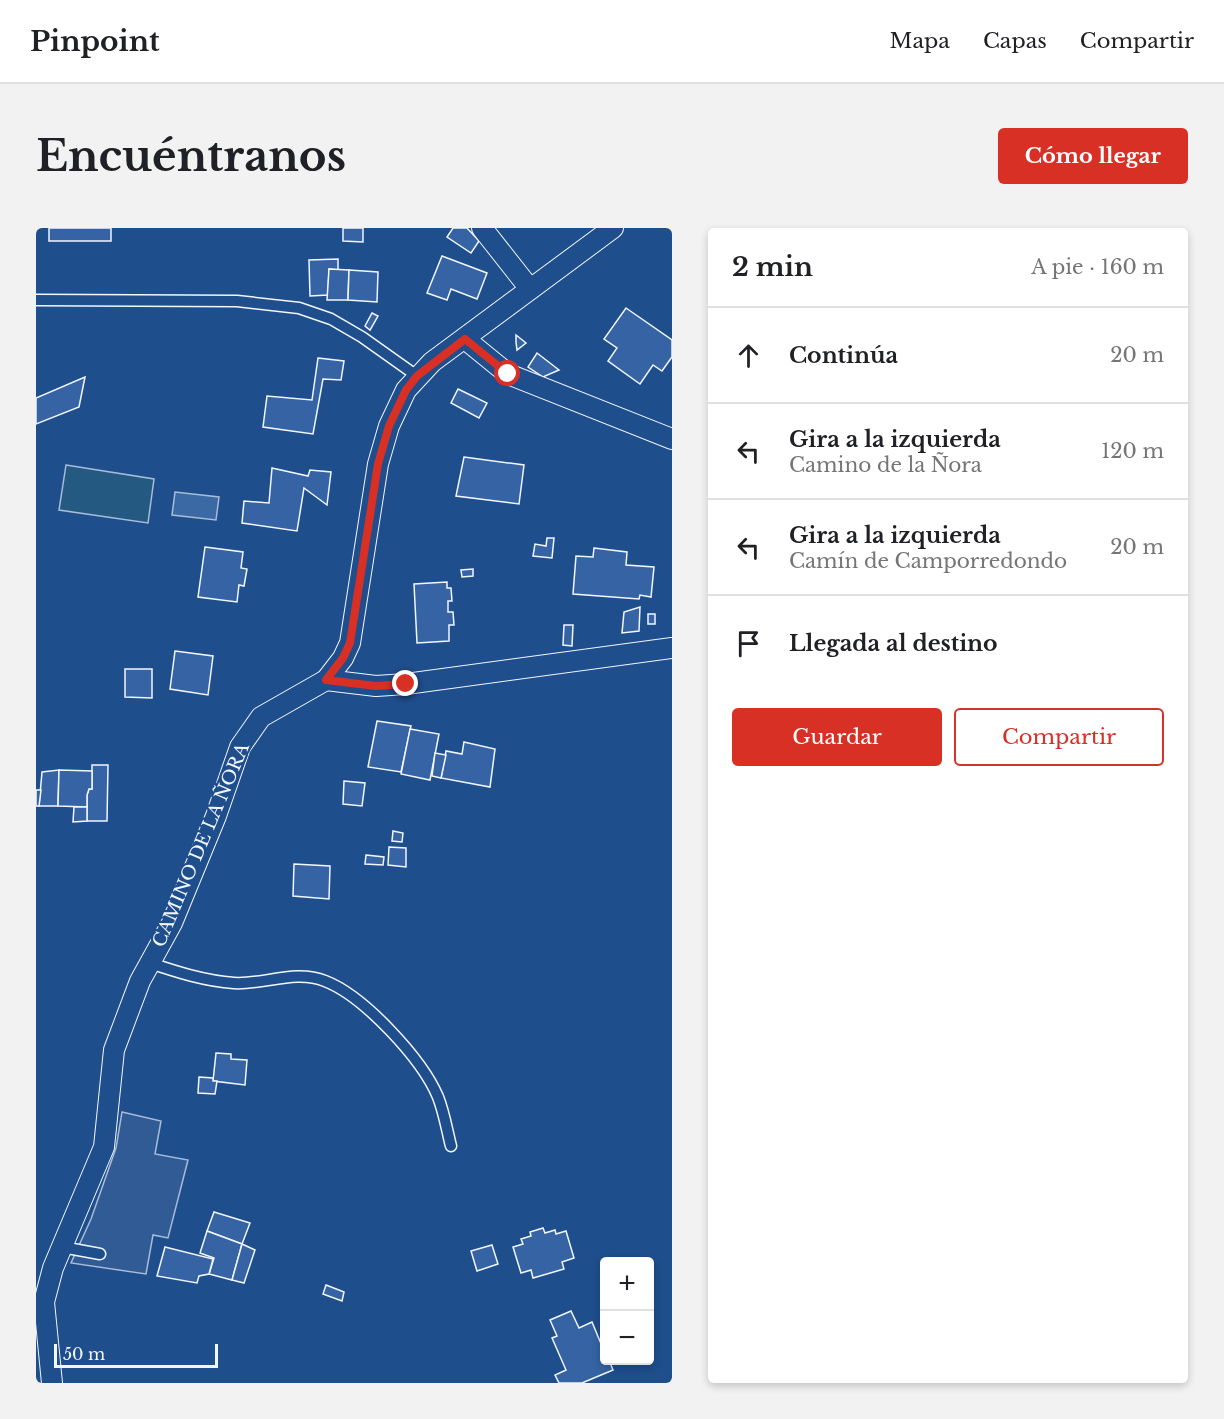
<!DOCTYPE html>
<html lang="es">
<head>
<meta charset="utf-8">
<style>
	:root { --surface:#fff; --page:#f2f2f2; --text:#202124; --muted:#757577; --line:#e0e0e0; --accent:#d93025 }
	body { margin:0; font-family:"Libre Baskerville",serif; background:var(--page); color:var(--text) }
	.controls { position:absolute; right:18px; bottom:18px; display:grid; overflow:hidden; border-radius:6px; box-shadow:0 3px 9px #0003 }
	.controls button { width:54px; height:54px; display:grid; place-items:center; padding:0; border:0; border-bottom:2px solid var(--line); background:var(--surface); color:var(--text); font:30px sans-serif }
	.scale { position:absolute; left:18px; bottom:15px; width:164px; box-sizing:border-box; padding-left:6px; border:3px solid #f2f6ff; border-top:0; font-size:16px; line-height:21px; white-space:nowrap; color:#f2f6ff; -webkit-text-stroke:4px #1f4e8c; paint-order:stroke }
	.stop { position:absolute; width:18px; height:18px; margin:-14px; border:4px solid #d93025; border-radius:50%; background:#fff }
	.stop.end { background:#d93025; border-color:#fff; box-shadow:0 2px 6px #0008 }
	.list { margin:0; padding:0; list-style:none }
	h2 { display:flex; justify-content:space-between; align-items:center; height:78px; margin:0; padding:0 24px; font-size:26px }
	h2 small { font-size:20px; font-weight:400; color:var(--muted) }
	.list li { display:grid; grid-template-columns:39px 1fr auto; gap:18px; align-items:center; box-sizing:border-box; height:96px; padding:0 24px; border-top:2px solid var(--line) }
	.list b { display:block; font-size:22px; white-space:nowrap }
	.list p { margin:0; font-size:20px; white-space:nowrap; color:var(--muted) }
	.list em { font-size:20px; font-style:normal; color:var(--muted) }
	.actions { display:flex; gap:12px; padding:18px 24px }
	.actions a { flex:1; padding:14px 0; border:2px solid var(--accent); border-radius:6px; text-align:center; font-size:21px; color:var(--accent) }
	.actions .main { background:var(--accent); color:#fff }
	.icon { flex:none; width:33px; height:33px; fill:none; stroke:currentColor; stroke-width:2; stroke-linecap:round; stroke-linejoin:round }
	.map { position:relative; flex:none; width:636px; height:1155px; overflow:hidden; border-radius:6px }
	header { display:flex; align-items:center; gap:36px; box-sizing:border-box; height:84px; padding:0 30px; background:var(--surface); border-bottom:2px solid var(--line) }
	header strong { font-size:28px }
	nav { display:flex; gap:33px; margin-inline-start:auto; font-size:21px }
	.intro { display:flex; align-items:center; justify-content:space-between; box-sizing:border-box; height:144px; padding:0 36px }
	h1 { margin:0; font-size:42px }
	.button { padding:15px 27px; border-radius:6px; background:var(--accent); color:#fff; font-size:21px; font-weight:700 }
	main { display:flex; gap:36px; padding:0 36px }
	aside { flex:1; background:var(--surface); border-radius:6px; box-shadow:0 3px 9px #0003 }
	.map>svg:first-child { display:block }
	.green { fill:#245a82; stroke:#a8bbd7; stroke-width:1.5 }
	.parking { fill:#305b95; stroke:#a8bbd7; stroke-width:1.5 }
	.water { fill:#3b69a3; stroke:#a8bbd7; stroke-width:1.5 }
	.building { fill:#3563a3; stroke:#f2f6ff; stroke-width:1.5 }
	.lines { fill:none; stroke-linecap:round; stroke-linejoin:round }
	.service-casing { stroke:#f2f6ff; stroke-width:13 }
	.minor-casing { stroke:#f2f6ff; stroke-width:22 }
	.service { stroke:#1f4e8c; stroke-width:10 }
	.minor { stroke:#1f4e8c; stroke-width:20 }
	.route { stroke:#d93025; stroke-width:8 }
	.labels { text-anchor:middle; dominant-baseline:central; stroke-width:4.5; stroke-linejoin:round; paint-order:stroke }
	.street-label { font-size:18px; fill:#f2f6ff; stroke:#1f4e8c }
</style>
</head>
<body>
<header>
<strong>Pinpoint</strong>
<nav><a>Mapa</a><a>Capas</a><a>Compartir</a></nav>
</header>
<div class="intro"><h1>Encuéntranos</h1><a class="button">Cómo llegar</a></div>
<main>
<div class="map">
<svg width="636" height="1155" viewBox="0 0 636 1155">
	<rect width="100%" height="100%" fill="#1f4e8c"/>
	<path class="green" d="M 30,237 L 118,251 L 112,295 L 23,282 Z"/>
	<path class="parking" d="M 86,884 L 125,893 L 119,926 L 152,932 L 132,1010 L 117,1007 L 110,1046 L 35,1035 L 55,991 L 80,920 Z"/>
	<path class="water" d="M 139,264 L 183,269 L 180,292 L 136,287 Z"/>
	<g class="building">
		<rect x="13" y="0" width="62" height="13"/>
		<path d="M 307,0 L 327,0 L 327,14 L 307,13 Z"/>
		<path d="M 417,0 L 431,0 L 443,13 L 435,25 L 411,9 Z"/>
		<path d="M 406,28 L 451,45 L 441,71 L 415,61 L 411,72 L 391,65 Z"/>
		<path d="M 302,31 L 302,42 L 293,41 L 292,67 L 274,68 L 273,32 Z"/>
		<path d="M 293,41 L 313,42 L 312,72 L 291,72 Z"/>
		<path d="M 313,42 L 342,44 L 341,74 L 312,72 Z"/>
		<path d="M 590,80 L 636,112 L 636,129 L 626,143 L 617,137 L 604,156 L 572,133 L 581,120 L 568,111 Z"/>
		<path d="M 336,85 L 342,88 L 334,102 L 329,98 Z"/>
		<path d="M 480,107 L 490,115 L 481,122 L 480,114 Z"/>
		<path d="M 501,125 L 523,142 L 507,149 L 492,139 Z"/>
		<path d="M 282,130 L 308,133 L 305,152 L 287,151 L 277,206 L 227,199 L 231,168 L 276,172 Z"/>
		<path d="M 49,149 L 43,179 L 0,196 L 0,170 Z"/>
		<path d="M 422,161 L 451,175 L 443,190 L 415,175 Z"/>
		<path d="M 428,229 L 488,237 L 483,276 L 420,268 Z"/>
		<path d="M 236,240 L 272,248 L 274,242 L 295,244 L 291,277 L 268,260 L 261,303 L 206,295 L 208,273 L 233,275 Z"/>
		<path d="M 511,310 L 518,310 L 516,330 L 497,328 L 499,316 L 510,318 Z"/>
		<path d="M 169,319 L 207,324 L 205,340 L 211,341 L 208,358 L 203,357 L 201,374 L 162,369 Z"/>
		<path d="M 558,320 L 591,324 L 590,337 L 618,339 L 615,369 L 604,367 L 603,371 L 537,366 L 540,328 L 557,329 Z"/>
		<path d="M 437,341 L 437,348 L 426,349 L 425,342 Z"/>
		<path d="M 411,354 L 411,360 L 415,360 L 416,373 L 412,373 L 412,384 L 417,384 L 418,397 L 413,397 L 413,413 L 381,415 L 378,356 Z"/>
		<path d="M 604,379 L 603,403 L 586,405 L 588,384 Z"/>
		<rect x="612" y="386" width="7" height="10"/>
		<path d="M 528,397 L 537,397 L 536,418 L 527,417 Z"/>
		<path d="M 139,423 L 177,428 L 172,467 L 134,461 Z"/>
		<path d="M 89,441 L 116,441 L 116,470 L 89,469 Z"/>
		<path d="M 341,493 L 375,498 L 365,544 L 332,539 Z"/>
		<path d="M 374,501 L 403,506 L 394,552 L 365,546 Z"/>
		<path d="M 428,514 L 459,521 L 454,559 L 405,550 L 410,523 L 426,526 Z"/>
		<path d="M 399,525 L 410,527 L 405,550 L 396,548 Z"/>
		<path d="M 56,537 L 72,537 L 71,593 L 51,593 L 51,567 L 53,561 L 56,561 Z"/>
		<path d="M 23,542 L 22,578 L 3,578 L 6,544 Z"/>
		<path d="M 23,542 L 56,543 L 56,561 L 53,561 L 51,567 L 51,579 L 22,578 Z"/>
		<path d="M 308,553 L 329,555 L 326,578 L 307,576 Z"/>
		<path d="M 0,562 L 5,562 L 3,578 L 0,578 Z"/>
		<path d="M 38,579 L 51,579 L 51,593 L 37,594 Z"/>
		<path d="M 357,603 L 367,605 L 366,614 L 356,613 Z"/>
		<path d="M 353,619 L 370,620 L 370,639 L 352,637 Z"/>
		<path d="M 330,627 L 348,629 L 347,637 L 329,636 Z"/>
		<path d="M 258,636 L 294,638 L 293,671 L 257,668 Z"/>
		<path d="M 180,825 L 195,826 L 195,831 L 211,832 L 209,857 L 177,853 Z"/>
		<path d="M 163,849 L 177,850 L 177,853 L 181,853 L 179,866 L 162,865 Z"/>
		<path d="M 178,984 L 214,995 L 206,1016 L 171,1003 Z"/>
		<path d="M 507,1000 L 509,1005 L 519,1002 L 520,1006 L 530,1003 L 538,1030 L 526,1034 L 528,1041 L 497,1050 L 495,1042 L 485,1045 L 477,1019 L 487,1016 L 485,1011 L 495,1008 L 494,1004 Z"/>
		<path d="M 171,1003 L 206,1016 L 196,1052 L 173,1046 L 178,1030 L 164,1025 Z"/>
		<path d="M 206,1016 L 219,1022 L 208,1055 L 196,1052 Z"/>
		<path d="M 456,1017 L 462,1036 L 441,1043 L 435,1023 Z"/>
		<path d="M 129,1019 L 177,1031 L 173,1046 L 163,1048 L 161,1055 L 121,1048 Z"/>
		<path d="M 290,1057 L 308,1064 L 306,1073 L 287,1066 Z"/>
		<path d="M 535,1083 L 543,1100 L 556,1094 L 568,1123 L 568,1132 L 573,1132 L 577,1142 L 546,1155 L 523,1155 L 519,1147 L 530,1142 L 516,1110 L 521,1108 L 514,1092 Z"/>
	</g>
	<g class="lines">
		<g class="service-casing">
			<g id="service">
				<path d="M 0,72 L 201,73 L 263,80 L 295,91 L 326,109 L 381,148"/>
				<path d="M 114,735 C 141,744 169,753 198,755 C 228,757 259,741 289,753 C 328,768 386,831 402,869 C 408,884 411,902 415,918"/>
				<path d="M 26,1019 L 64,1026"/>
			</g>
		</g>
		<g class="minor-casing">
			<g id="minor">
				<path d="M 446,0 L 494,61"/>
				<path d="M 429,111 L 472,146 L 636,211"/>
				<path d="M 290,452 L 340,458 L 370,456 L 636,420"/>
				<path d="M 16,1155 L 8,1074 L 17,1040 L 68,919 L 78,822 L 104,753 L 136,695 L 180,588 L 204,519 L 225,489 L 290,452 L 307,430 L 314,415 L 342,236 L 353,198 L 370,162 L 396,134 L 577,0"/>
			</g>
		</g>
		<use href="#service" class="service"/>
		<use href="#minor" class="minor"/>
	</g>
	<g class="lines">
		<path class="route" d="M 370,456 L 340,458 L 290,452 L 307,430 L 314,415 L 342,236 L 353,198 L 370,162 L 381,148 L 429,111 L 472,146"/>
	</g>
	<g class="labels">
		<g class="street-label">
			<text transform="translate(165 617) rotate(-67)">CAMINO DE LA ÑORA</text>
		</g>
	</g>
</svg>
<div class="controls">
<button>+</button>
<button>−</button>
</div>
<div class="scale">50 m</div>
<div class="stop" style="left:472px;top:146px"></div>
<div class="stop end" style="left:370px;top:456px"></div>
</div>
<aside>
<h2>2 min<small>A pie · 160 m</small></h2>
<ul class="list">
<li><svg class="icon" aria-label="ahead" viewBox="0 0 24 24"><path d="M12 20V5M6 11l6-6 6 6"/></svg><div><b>Continúa</b></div><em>20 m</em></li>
<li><svg class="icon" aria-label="left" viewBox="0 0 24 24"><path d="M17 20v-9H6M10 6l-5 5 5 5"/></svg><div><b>Gira a la izquierda</b><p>Camino de la Ñora</p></div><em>120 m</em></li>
<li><svg class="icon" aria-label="left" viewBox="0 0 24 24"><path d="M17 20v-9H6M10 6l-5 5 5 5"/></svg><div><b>Gira a la izquierda</b><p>Camín de Camporredondo</p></div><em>20 m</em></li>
<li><svg class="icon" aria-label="arrive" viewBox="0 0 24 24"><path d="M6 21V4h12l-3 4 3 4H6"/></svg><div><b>Llegada al destino</b></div></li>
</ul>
<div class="actions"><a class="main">Guardar</a><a>Compartir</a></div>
</aside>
</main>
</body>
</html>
